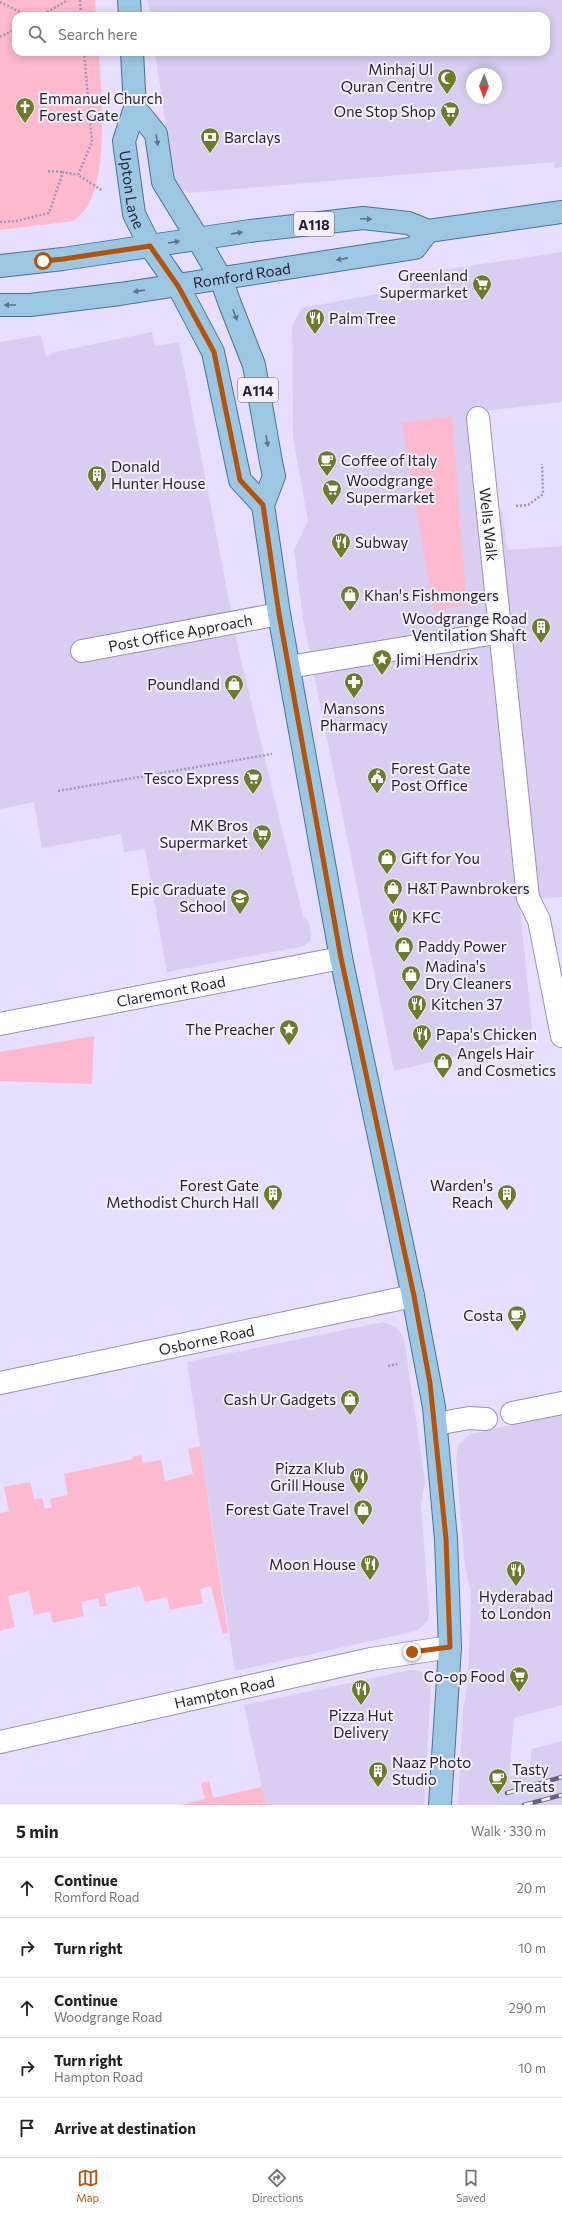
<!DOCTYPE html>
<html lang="en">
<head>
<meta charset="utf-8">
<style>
	:root { --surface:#fff; --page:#f6f6f6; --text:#222; --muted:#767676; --line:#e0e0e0; --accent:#b45309 }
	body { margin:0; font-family:Commissioner,sans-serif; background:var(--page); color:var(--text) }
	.compass { position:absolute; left:466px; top:68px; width:36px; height:36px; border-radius:50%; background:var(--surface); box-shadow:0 2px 10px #0003; rotate:181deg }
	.stop { position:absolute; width:12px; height:12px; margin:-9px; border:3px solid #b45309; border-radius:50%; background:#fff }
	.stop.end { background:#b45309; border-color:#fff; box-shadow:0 1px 4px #0008 }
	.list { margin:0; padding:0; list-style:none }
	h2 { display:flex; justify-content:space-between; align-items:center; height:52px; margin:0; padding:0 16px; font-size:17px }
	h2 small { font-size:13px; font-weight:400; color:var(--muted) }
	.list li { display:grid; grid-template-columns:26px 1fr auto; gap:12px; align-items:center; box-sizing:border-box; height:60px; padding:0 16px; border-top:1px solid var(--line) }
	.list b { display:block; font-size:15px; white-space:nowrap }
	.list p { margin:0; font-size:13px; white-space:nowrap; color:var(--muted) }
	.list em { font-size:13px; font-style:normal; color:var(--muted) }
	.icon { flex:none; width:22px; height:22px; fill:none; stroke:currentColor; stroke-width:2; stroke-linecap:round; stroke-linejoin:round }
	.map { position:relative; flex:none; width:562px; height:1805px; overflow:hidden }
	.search { position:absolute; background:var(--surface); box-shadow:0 2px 10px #0003; left:12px; right:12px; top:12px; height:44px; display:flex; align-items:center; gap:10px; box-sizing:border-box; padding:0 14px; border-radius:12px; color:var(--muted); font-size:15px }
	.sheet { height:352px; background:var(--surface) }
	nav { display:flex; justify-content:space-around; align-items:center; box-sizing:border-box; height:56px; border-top:1px solid var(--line); background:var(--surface); font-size:11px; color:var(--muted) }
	nav a { display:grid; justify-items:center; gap:2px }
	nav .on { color:var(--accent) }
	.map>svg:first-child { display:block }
	.built { fill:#d9cef2; fill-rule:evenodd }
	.green { fill:#fdb9ce }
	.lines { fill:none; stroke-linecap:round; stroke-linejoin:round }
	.minor-casing { stroke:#9d8cbe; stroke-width:24 }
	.major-casing { stroke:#477499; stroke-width:24 }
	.path { stroke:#a198b5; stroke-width:2.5; stroke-dasharray:2 2; stroke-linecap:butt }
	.minor { stroke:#fff; stroke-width:22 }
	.major { stroke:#9bc7e3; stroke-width:22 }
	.rail-casing { stroke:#69617a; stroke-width:4.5 }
	.rail { stroke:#f3f0fa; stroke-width:3; stroke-dasharray:9; stroke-linecap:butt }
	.oneway { fill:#60738b }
	.route { stroke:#b45309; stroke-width:5 }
	.labels { text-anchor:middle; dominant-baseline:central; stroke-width:4; stroke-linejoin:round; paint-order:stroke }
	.shield { fill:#f3f0fa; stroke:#645e6f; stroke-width:1 }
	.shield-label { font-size:14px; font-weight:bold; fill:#261f33 }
	.poi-label { font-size:15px; fill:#261f33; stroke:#f3f0fa; text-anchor:start }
	.street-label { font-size:15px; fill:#261f33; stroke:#f3f0fa }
</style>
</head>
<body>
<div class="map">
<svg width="562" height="1805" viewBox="0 0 562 1805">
	<rect width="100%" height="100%" fill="#e8deff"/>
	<g class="built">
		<path d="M 148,0 L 562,0 L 562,167 L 555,168 L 554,162 L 189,193 L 178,187 L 174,180 L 155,52 L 546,52 L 546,16 L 150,16 ZM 472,74 L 496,74 L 496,98 L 472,98 Z"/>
		<path d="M 562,252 L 562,402 L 484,411 L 497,512 L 502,511 L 507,550 L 562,546 L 562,897 L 519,899 L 533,1037 L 394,1071 L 303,619 L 294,550 L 308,521 L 293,437 L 292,326 L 302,308 L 410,288 L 410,275 Z"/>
		<path d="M 152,332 L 155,346 L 179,342 L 239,652 L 303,916 L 309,922 L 311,935 L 310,941 L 304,946 L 167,972 L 145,849 L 124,852 L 121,834 L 42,848 L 34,802 L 0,809 L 0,342 L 41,335 L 46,356 L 51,355 L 51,353 Z"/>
		<path d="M 383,1322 L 397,1328 L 404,1338 L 425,1482 L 421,1504 L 429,1612 L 428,1620 L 418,1630 L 408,1633 L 235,1671 L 187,1362 Z"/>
		<path d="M 562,1415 L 562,1705 L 514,1718 L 509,1777 L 529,1772 L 532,1749 L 562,1741 L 562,1805 L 458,1805 L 463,1710 L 468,1682 L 471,1593 L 465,1566 L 458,1485 L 456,1461 L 458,1445 L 470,1434 Z"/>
		<path d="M 411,1670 L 420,1671 L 427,1678 L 431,1689 L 424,1805 L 266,1805 L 244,1705 Z"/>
	</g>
	<g class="green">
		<path d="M 0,0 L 95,0 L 96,16 L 16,16 L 16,52 L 99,52 C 101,92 109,173 87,207 C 84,212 78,216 74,221 L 0,230 Z"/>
		<path d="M 452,416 L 467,605 L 434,611 L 402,423 Z"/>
		<path d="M 94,1036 L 92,1084 L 0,1081 L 0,1052 Z"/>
		<path d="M 200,1446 L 228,1633 L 223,1634 L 211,1586 L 200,1589 L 203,1603 L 170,1610 L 167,1597 L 145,1602 L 140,1586 L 104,1594 L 107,1606 L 100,1607 L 98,1598 L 81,1602 L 84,1616 L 53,1623 L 50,1611 L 34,1615 L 29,1591 L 8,1596 L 15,1627 L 0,1631 L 0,1513 L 9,1511 L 4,1487 L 30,1482 L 34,1499 L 42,1498 L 45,1509 L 52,1507 L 50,1499 L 68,1495 L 64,1474 L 133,1459 L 132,1457 L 141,1455 L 143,1463 L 161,1460 L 165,1481 L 193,1474 L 188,1449 Z"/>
		<path d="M 209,1781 L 213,1798 L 262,1787 L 266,1805 L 180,1805 L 205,1799 L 201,1783 Z"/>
	</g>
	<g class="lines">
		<g class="minor-casing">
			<g id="minor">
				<path id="s1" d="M 478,418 L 528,898 L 539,920 L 562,1036"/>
				<path id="s2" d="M 82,651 L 279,614"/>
				<path d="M 289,667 L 502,632"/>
				<path id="s3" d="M 0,1024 L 341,958"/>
				<path id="s4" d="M 0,1383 L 413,1296"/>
				<path d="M 512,1413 L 562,1403"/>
				<path d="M 436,1424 L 469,1418 L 486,1419"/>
				<path id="s5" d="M 0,1742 L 371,1659 L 450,1647"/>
			</g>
		</g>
		<g class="major-casing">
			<g id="major">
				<path d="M 129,0 L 130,16"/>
				<path id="s6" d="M 132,52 L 135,108 L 124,141 L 134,214 L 150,246 L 178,286 L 213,352 L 240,480 L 263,505"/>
				<path d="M 135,108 L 156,134 L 163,182 L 198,239 L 221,279 L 230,304 L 254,365 L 271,462 L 274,476 L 263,505 L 279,614 L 341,958 L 413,1296 L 434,1407 L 446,1539 L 450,1647 L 440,1805"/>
				<path d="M 0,266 L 63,259 L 250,231 L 363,218 L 408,223 L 428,231 L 562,212"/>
				<path id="s7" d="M 0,305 L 30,305 L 120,294 L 415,248 L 428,231"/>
			</g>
		</g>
		<g class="path">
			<path d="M 80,0 L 81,16"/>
			<path d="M 0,2 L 28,16"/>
			<path d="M 40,16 L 68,0"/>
			<path d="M 0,37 L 16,29"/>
			<path d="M 84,52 L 92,142 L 78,175 L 103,191"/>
			<path d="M 48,171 L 63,172"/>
			<path d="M 0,222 L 16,221 L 49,213 L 63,172 L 78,175"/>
			<path d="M 516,506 L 528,505 L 543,494 L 542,464"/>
			<path d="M 58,791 L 272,754"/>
			<path d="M 388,1366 L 397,1364"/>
		</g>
		<use href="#minor" class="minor"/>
		<use href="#major" class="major"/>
		<g class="rail-casing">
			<g id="rail">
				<path d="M 507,1793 L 562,1777"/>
				<path d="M 524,1805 L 562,1795"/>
			</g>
		</g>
		<use href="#rail" class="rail"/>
	</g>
	<defs><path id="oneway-solid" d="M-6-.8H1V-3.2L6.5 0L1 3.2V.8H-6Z"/></defs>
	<g class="oneway">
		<use href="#oneway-solid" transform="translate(157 140) rotate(81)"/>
		<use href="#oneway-solid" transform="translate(366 219) rotate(2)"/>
		<use href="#oneway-solid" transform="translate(237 233) rotate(-8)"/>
		<use href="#oneway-solid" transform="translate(174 242) rotate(-9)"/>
		<use href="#oneway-solid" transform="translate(342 259) rotate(169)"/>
		<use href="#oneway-solid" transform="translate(139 291) rotate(172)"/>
		<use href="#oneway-solid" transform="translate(10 305) rotate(-180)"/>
		<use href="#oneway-solid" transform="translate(235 315) rotate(69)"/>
		<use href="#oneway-solid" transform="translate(267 441) rotate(80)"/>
	</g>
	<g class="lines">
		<path class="route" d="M 43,261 L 63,259 L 150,246 L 178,286 L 214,352 L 240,480 L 263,505 L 279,614 L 341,958 L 414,1296 L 430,1383 L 446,1539 L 450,1647 L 412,1652"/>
	</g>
	<defs>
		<g id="mosque-pin" transform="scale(1)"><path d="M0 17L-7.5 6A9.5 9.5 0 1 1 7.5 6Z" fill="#6c7c2b" stroke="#f3f0fa"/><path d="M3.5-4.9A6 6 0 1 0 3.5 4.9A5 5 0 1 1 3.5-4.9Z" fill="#fff"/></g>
		<g id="church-pin" transform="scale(1)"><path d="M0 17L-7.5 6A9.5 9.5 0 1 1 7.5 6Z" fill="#6c7c2b" stroke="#f3f0fa"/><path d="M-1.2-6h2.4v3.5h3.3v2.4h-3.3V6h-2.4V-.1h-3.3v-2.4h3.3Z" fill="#fff"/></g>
		<g id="supermarket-pin" transform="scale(1)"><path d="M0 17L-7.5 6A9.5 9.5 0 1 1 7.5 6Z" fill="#6c7c2b" stroke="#f3f0fa"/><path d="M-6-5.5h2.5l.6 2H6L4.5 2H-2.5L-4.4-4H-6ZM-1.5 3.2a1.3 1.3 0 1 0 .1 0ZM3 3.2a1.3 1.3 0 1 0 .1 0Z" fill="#fff"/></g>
		<g id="bank-pin" transform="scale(1)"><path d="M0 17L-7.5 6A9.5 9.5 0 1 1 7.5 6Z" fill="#6c7c2b" stroke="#f3f0fa"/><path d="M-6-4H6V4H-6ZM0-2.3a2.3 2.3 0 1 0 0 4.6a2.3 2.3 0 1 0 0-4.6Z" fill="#fff"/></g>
		<g id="restaurant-pin" transform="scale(1)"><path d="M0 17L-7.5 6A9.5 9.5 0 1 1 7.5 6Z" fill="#6c7c2b" stroke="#f3f0fa"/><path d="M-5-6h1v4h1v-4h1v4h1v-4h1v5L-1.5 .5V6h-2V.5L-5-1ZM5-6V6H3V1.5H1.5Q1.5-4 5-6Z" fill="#fff"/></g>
		<g id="cafe-pin" transform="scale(1)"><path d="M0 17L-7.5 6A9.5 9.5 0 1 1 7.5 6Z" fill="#6c7c2b" stroke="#f3f0fa"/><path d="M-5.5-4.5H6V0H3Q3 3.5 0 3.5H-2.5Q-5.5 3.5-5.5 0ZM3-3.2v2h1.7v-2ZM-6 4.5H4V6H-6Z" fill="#fff"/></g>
		<g id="building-pin" transform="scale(1)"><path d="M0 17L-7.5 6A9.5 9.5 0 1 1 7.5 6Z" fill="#6c7c2b" stroke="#f3f0fa"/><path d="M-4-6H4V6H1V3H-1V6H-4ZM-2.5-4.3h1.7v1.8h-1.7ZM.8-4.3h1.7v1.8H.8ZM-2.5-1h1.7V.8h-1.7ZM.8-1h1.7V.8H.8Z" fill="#fff"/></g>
		<g id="shop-pin" transform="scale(1)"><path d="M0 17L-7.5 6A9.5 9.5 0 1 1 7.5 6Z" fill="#6c7c2b" stroke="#f3f0fa"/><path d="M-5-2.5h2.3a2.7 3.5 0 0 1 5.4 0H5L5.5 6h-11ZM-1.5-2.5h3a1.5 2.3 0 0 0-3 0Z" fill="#fff"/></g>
		<g id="sight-pin" transform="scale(1)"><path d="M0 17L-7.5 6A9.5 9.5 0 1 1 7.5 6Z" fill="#6c7c2b" stroke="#f3f0fa"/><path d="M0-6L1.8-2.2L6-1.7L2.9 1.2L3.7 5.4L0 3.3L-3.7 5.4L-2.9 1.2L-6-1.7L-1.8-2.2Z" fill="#fff"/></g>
		<g id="pharmacy-pin" transform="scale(1)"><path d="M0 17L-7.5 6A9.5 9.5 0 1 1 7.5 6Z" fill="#6c7c2b" stroke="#f3f0fa"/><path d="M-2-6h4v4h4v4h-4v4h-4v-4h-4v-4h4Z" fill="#fff"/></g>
		<g id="civic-pin" transform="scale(1)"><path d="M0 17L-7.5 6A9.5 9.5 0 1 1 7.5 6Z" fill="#6c7c2b" stroke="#f3f0fa"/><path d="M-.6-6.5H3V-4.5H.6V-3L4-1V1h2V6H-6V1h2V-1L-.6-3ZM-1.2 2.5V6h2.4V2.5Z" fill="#fff"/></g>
		<g id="university-pin" transform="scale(1)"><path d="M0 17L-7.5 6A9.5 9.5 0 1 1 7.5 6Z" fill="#6c7c2b" stroke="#f3f0fa"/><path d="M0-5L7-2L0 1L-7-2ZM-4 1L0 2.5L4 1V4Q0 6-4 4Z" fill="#fff"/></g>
	</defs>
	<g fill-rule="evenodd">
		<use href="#mosque-pin" x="447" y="78"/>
		<use href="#church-pin" x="25" y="107"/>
		<use href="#supermarket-pin" x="450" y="111"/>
		<use href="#bank-pin" x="210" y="137"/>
		<use href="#supermarket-pin" x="482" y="284"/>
		<use href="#restaurant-pin" x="315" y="318"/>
		<use href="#cafe-pin" x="327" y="460"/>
		<use href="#building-pin" x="97" y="475"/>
		<use href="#supermarket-pin" x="332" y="489"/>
		<use href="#restaurant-pin" x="341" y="542"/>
		<use href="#shop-pin" x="350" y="595"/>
		<use href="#building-pin" x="541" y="627"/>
		<use href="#sight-pin" x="382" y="659"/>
		<use href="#pharmacy-pin" x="354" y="682"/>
		<use href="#shop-pin" x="234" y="684"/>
		<use href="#civic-pin" x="377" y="777"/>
		<use href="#supermarket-pin" x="253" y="778"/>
		<use href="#supermarket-pin" x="262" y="834"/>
		<use href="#shop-pin" x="387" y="858"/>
		<use href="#shop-pin" x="393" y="888"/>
		<use href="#university-pin" x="240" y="898"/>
		<use href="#restaurant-pin" x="398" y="917"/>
		<use href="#shop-pin" x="404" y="946"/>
		<use href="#shop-pin" x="411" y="975"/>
		<use href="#restaurant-pin" x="417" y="1004"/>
		<use href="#sight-pin" x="289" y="1029"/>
		<use href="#restaurant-pin" x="422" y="1034"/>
		<use href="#shop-pin" x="443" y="1062"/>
		<use href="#building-pin" x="273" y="1194"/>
		<use href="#building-pin" x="507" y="1194"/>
		<use href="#cafe-pin" x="517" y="1315"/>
		<use href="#shop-pin" x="350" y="1399"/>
		<use href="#restaurant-pin" x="359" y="1477"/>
		<use href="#shop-pin" x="363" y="1509"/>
		<use href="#restaurant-pin" x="370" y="1564"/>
		<use href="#restaurant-pin" x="516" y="1570"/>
		<use href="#supermarket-pin" x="519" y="1676"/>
		<use href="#restaurant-pin" x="361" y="1689"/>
		<use href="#building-pin" x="378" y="1771"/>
		<use href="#cafe-pin" x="498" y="1778"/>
	</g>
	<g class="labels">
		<g class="shield">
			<rect x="294" y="212" width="40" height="24" rx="3"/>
			<rect x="238" y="378" width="40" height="24" rx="3"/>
		</g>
		<g class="shield-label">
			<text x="314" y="224">A118</text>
			<text x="258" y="390">A114</text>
		</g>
		<g class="poi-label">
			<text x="433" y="69" text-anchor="end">Minhaj Ul<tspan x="433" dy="17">Quran Centre</tspan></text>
			<text x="39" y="98">Emmanuel Church<tspan x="39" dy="17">Forest Gate</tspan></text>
			<text x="436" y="111" text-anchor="end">One Stop Shop</text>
			<text x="224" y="137">Barclays</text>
			<text x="468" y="275" text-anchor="end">Greenland<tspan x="468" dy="17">Supermarket</tspan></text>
			<text x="329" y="318">Palm Tree</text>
			<text x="341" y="460">Coffee of Italy</text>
			<text x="111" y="466">Donald<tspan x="111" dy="17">Hunter House</tspan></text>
			<text x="346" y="480">Woodgrange<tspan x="346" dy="17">Supermarket</tspan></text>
			<text x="355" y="542">Subway</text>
			<text x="364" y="595">Khan's Fishmongers</text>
			<text x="527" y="618" text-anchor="end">Woodgrange Road<tspan x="527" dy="17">Ventilation Shaft</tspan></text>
			<text x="396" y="659">Jimi Hendrix</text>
			<text x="220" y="684" text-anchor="end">Poundland</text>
			<text x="354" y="708" text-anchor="middle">Mansons<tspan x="354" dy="17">Pharmacy</tspan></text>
			<text x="391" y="768">Forest Gate<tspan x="391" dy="17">Post Office</tspan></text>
			<text x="239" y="778" text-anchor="end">Tesco Express</text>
			<text x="248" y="825" text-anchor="end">MK Bros<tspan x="248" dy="17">Supermarket</tspan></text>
			<text x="401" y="858">Gift for You</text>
			<text x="407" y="888">H&amp;T Pawnbrokers</text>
			<text x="226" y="889" text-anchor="end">Epic Graduate<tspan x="226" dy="17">School</tspan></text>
			<text x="412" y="917">KFC</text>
			<text x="418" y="946">Paddy Power</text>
			<text x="425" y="966">Madina's<tspan x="425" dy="17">Dry Cleaners</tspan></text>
			<text x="431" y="1004">Kitchen 37</text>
			<text x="275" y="1029" text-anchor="end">The Preacher</text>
			<text x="436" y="1034">Papa's Chicken</text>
			<text x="457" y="1053">Angels Hair<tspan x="457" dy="17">and Cosmetics</tspan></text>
			<text x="259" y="1185" text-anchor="end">Forest Gate<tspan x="259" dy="17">Methodist Church Hall</tspan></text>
			<text x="493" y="1185" text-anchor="end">Warden's<tspan x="493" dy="17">Reach</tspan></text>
			<text x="503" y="1315" text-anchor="end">Costa</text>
			<text x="336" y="1399" text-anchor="end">Cash Ur Gadgets</text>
			<text x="345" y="1468" text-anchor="end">Pizza Klub<tspan x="345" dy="17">Grill House</tspan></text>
			<text x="349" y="1509" text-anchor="end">Forest Gate Travel</text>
			<text x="356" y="1564" text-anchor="end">Moon House</text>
			<text x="516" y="1596" text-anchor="middle">Hyderabad<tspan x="516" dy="17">to London</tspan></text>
			<text x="505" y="1676" text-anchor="end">Co-op Food</text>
			<text x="361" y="1715" text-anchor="middle">Pizza Hut<tspan x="361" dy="17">Delivery</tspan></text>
			<text x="392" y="1762">Naaz Photo<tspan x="392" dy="17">Studio</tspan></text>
			<text x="512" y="1769">Tasty<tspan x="512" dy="17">Treats</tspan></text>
		</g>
		<g class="street-label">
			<text stroke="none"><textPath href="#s6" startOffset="140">Upton Lane</textPath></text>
			<text stroke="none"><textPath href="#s7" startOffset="244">Romford Road</textPath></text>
			<text stroke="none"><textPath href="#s1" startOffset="107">Wells Walk</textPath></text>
			<text stroke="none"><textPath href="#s2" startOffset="100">Post Office Approach</textPath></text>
			<text stroke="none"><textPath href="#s3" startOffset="174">Claremont Road</textPath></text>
			<text stroke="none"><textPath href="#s4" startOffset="211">Osborne Road</textPath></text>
			<text stroke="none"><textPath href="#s5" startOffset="230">Hampton Road</textPath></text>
		</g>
	</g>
</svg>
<svg class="compass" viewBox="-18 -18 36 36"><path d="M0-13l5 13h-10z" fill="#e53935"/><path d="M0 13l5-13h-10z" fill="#767676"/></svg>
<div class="stop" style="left:43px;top:261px"></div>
<div class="stop end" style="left:412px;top:1652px"></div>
<div class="search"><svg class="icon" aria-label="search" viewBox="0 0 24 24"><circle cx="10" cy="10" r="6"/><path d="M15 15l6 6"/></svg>Search here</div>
</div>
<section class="sheet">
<h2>5 min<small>Walk · 330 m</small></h2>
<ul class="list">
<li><svg class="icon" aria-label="ahead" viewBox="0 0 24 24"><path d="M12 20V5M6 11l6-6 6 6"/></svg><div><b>Continue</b><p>Romford Road</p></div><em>20 m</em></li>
<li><svg class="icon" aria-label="right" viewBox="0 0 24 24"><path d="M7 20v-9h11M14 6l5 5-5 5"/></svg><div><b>Turn right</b></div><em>10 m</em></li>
<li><svg class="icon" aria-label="ahead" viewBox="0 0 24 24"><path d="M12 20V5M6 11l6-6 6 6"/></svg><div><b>Continue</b><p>Woodgrange Road</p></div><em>290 m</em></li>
<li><svg class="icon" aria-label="right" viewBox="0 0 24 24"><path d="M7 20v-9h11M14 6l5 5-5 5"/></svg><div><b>Turn right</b><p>Hampton Road</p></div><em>10 m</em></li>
<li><svg class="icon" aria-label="arrive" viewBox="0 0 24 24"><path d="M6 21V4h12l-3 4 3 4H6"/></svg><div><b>Arrive at destination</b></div></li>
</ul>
</section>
<nav>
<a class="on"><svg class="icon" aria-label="map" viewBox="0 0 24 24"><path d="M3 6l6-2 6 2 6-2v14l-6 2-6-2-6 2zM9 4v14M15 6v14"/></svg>Map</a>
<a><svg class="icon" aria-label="directions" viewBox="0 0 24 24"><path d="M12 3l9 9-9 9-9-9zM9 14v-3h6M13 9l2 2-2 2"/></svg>Directions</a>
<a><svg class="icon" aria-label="saved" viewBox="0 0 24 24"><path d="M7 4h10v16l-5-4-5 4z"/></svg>Saved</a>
</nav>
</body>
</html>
